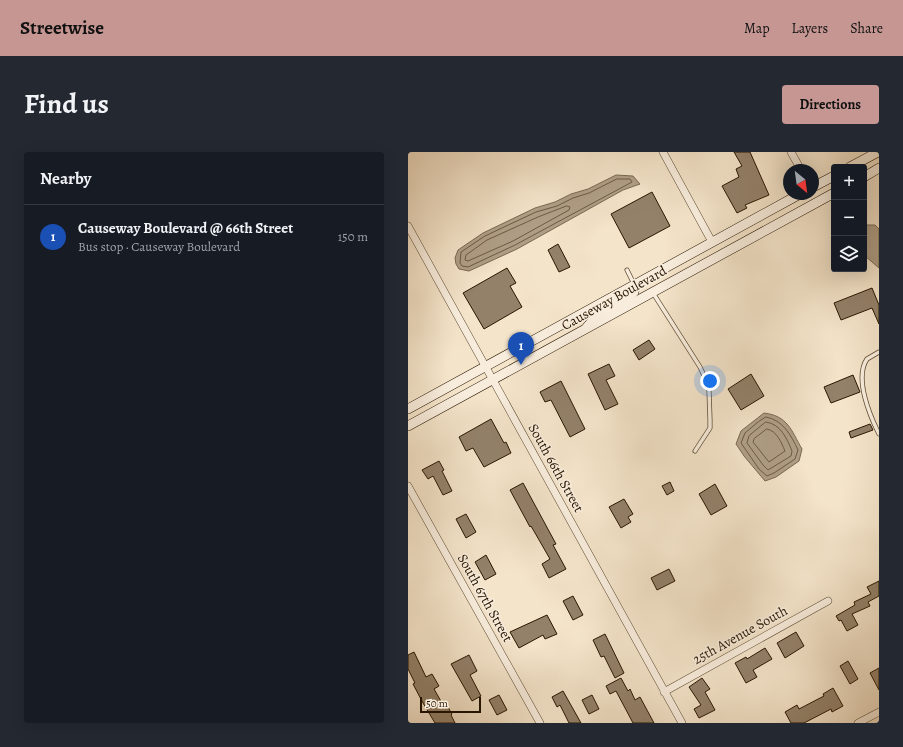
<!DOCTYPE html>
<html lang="en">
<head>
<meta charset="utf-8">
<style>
	:root { --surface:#171b24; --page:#242831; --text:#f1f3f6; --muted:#9ea1a6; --line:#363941; --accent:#c59692 }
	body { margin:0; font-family:Alegreya,serif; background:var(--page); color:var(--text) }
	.controls { position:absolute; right:12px; top:12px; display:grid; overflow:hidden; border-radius:4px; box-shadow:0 4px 16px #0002 }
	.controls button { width:36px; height:36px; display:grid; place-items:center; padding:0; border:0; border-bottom:1px solid var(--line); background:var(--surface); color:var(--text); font:20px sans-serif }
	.compass { position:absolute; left:375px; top:12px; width:36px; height:36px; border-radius:50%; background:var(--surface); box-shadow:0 4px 16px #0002; rotate:151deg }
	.scale { position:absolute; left:12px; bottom:10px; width:61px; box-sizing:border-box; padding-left:4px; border:2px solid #291601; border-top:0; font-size:11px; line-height:14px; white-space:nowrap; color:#291601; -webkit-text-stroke:3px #f8eddd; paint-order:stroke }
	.you { position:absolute; left:302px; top:229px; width:14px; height:14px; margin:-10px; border:3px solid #fff; border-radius:50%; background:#1a73e8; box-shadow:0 0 0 6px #1a73e833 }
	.badge { display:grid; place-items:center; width:26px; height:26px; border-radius:50%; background:var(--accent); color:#fff; font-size:13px; font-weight:700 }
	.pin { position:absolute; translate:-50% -33px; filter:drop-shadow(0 1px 2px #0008) }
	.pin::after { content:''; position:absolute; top:21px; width:14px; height:12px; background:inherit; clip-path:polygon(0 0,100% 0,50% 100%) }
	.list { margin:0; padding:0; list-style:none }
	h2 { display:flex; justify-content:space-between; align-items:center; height:52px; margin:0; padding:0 16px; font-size:17px }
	h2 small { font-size:13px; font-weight:400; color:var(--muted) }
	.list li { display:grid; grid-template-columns:26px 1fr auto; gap:12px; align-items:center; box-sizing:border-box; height:64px; padding:0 16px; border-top:1px solid var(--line) }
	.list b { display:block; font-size:15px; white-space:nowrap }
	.list p { margin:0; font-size:13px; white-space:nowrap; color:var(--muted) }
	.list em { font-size:13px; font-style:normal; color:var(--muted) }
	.icon { flex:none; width:22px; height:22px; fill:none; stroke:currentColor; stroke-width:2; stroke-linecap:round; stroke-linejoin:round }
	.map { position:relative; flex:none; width:471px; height:571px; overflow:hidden; border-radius:4px }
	header { display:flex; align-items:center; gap:24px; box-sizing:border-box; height:56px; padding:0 20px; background:var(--accent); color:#111 }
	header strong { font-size:19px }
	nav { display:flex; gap:22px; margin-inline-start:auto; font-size:14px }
	.intro { display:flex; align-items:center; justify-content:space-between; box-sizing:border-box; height:96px; padding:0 24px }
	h1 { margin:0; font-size:28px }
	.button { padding:10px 18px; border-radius:4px; background:var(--accent); color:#111; font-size:14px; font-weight:700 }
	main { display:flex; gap:24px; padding:0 24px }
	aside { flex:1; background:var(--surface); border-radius:4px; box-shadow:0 4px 16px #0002 }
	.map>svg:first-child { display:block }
	.water { fill:#af9e86; stroke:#796851 }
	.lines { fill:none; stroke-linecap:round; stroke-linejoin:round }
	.shore { stroke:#6c5a44; stroke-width:1 }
	.building { fill:#93816a; stroke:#291601 }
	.lane-casing { stroke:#5c4a33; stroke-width:5 }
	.street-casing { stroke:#5c4a33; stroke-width:8 }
	.secondary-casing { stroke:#291601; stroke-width:10 }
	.lane { stroke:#f8eddd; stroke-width:3.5 }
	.street { stroke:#f8eddd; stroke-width:7 }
	.secondary { stroke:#f8eddd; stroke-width:9 }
	.labels { text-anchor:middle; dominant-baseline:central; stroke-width:3; stroke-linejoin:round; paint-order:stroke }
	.street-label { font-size:14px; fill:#291601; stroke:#f8eddd }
</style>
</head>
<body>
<header>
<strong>Streetwise</strong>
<nav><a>Map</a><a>Layers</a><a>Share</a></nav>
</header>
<div class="intro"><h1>Find us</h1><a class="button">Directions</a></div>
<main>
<aside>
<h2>Nearby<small></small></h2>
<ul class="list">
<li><span class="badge" style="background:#1a4fb4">1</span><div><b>Causeway Boulevard @ 66th Street</b><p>Bus stop · Causeway Boulevard</p></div><em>150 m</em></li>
</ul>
</aside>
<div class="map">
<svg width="471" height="571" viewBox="0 0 471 571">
	<rect width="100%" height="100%" fill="#f4e4ca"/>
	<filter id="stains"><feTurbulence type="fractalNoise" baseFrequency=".005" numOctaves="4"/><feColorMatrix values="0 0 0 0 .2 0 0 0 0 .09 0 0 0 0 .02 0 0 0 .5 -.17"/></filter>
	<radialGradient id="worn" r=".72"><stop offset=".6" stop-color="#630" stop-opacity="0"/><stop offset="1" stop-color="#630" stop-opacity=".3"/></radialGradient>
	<g class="water">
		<path d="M 208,23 L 225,24 L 232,32 L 215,38 L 109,97 L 61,119 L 51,117 L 48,112 L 47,106 L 50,98 L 75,81 L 127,56 L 147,50 L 163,42 L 180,37 Z"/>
		<path d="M 458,73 L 467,73 L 471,77 L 471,116 L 456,103 L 456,74 Z"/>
		<path d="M 356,261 C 380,264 383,278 394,297 L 391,309 L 368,325 L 357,329 L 336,304 L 328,292 L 333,279 Z"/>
	</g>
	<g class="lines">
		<g class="shore">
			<path d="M 209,27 L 222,27 L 224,30 L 107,93 L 60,115 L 54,114 L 52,111 L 53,100 L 77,84 L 96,75 L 128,60 L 149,54 L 165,46 L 181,41 Z"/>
			<path d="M 159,54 L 162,55 L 161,58 L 105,89 L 60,109 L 57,108 L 58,103 L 79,88 L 130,65 Z"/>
			<path d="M 358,265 C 375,268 383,283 390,298 L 387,307 L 366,321 L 359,324 L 351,317 L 333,291 L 337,281 L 350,270 Z"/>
			<path d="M 358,270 C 373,272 379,287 384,299 L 383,304 L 360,318 L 355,313 L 339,291 L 341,284 Z"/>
			<path d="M 359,277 C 369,279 373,290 377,299 L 361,310 L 345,290 L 346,287 Z"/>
		</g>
	</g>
	<g class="building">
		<path d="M 326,0 L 342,0 L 361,43 L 337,53 L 339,56 L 329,61 L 314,34 L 331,25 L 328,17 L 334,14 Z"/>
		<path d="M 244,40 L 262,74 L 221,96 L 203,62 Z"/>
		<path d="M 150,92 L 162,115 L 151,120 L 140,98 Z"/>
		<path d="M 99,116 L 108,131 L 102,134 L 114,155 L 76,177 L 55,141 Z"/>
		<path d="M 464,136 L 471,153 L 471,172 L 464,156 L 433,168 L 426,151 Z"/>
		<path d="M 241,188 L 247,197 L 231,208 L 225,198 Z"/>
		<path d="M 201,212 L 207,224 L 198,228 L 210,252 L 197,258 L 180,222 Z"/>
		<path d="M 343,222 L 356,244 L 333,258 L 320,237 Z"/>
		<path d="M 445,223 L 452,240 L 423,251 L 416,235 Z"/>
		<path d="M 153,229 L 177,277 L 162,285 L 143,248 L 137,250 L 132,240 Z"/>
		<path d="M 83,267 L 96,291 L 98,290 L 103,301 L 76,315 L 65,296 L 58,299 L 51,285 Z"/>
		<path d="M 462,272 L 465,278 L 443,286 L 441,280 Z"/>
		<path d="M 31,309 L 36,318 L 34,319 L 44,339 L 35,343 L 25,324 L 20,327 L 14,318 Z"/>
		<path d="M 262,330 L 266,339 L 259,343 L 254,334 Z"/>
		<path d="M 115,331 L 148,392 L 145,393 L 158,417 L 141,426 L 134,412 L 142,407 L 123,374 L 122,375 L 102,338 Z"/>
		<path d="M 307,332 L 319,354 L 303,363 L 291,342 Z"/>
		<path d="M 216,347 L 225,362 L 220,365 L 223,370 L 213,376 L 201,355 Z"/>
		<path d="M 58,362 L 68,380 L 58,386 L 48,367 Z"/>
		<path d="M 78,403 L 88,422 L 77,428 L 67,410 Z"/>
		<path d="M 261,417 L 267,429 L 249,438 L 243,426 Z"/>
		<path d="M 471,429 L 471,444 L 460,450 L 462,454 L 444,462 L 450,473 L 439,479 L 433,468 L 431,469 L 428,464 L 447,453 L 446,450 L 463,442 L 459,435 Z"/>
		<path d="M 165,444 L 175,463 L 165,468 L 155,449 Z"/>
		<path d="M 139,463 L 149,482 L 137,487 L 135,483 L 111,496 L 102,480 Z"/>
		<path d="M 388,480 L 396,494 L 377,506 L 369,491 Z"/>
		<path d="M 197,482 L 216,521 L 207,526 L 196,504 L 193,505 L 185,488 Z"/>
		<path d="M 357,496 L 364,507 L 345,518 L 349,525 L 338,531 L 327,511 L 338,505 L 339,507 Z"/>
		<path d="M 6,500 L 18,525 L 24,522 L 31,534 L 26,537 L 34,551 L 37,550 L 44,562 L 43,563 L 47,571 L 27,571 L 15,551 L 5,532 L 7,531 L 0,517 L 0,503 Z"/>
		<path d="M 61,503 L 69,519 L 62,523 L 73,544 L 64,549 L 43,512 Z"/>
		<path d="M 440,509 L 450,527 L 442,532 L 432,514 Z"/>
		<path d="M 471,516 L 471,538 L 462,521 Z"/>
		<path d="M 213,526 L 220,539 L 222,537 L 227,548 L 232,545 L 246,571 L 225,571 L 208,539 L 202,542 L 198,534 Z"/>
		<path d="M 294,526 L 302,537 L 297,540 L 307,558 L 291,566 L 286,557 L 293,553 L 281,535 Z"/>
		<path d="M 425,536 L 435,554 L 424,560 L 423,557 L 396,571 L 383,571 L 377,560 L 389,553 L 391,557 L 416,544 L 415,542 Z"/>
		<path d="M 155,539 L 173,571 L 161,571 L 152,553 L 149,555 L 144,545 Z"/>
		<path d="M 91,543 L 99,558 L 89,563 L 81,548 Z"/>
		<path d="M 184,543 L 191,557 L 181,562 L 174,548 Z"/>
	</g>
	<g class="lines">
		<g class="lane-casing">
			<g id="lane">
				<path d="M 219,118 L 226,132"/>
				<path d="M 245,141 L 292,215 L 298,228 L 301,239 L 302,268 L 302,276 L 287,299"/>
				<path d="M 471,200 L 459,207 C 446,226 462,264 471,282"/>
			</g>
		</g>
		<g class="street-casing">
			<g id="street">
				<path d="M 255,0 L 304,90"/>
				<path d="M 383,0 L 393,18"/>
				<path d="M 0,74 L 274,571"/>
				<path d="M 0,334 L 132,571"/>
				<path d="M 256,540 L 420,449"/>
				<path d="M 450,571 L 471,560"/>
			</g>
		</g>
		<g class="secondary-casing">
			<g id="secondary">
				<path d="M 442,15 L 470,0"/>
				<path d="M 456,25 L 471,16"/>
				<path d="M 405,35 L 426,24"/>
				<path d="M 179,175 L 190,162 L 221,145 L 226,140 L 227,133"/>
				<path d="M 0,257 L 392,42"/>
				<path d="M 0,274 L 426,41"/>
			</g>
		</g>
		<use href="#lane" class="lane"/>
		<use href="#street" class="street"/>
		<use href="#secondary" class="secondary"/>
	</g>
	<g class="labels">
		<g class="street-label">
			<text transform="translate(206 146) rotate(-29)">Causeway Boulevard</text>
			<text transform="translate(148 316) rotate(61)">South 66th Street</text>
			<text transform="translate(77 446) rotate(61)">South 67th Street</text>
			<text transform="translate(332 483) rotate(-29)">25th Avenue South</text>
		</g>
	</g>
	<rect width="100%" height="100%" filter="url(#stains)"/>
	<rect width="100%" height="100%" fill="url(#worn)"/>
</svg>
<div class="controls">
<button>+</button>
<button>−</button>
<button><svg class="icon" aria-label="layers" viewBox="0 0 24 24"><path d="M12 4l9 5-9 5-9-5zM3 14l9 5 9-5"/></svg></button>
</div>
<svg class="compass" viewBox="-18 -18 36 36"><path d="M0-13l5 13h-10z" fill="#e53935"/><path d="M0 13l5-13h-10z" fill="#9ea1a6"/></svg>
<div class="scale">50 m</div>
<div class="you"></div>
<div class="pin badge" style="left:113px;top:213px;background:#1a4fb4">1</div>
</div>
</main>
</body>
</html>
